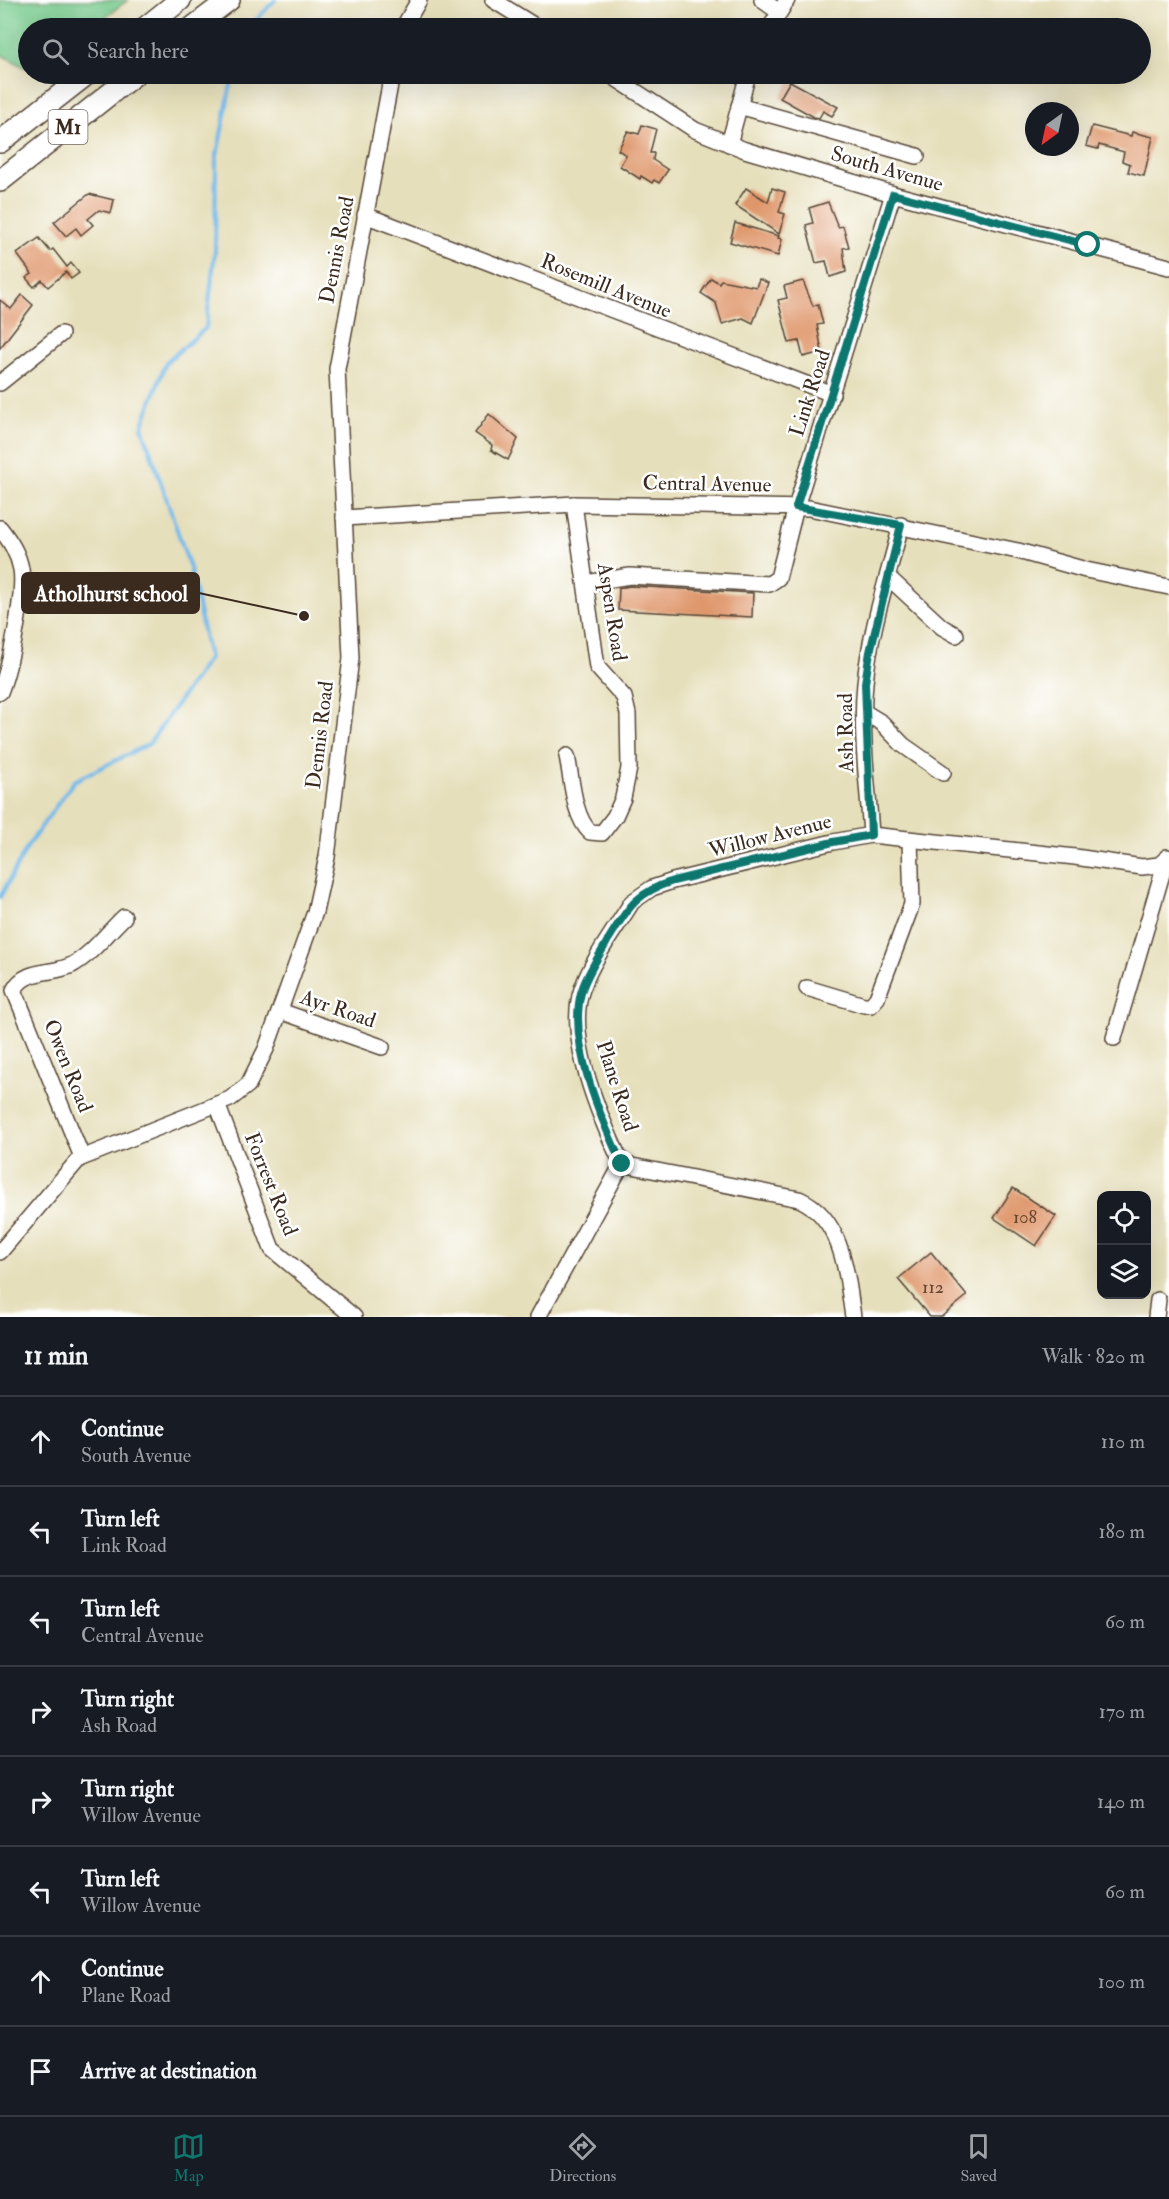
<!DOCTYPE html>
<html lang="en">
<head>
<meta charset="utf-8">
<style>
	:root { --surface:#171b24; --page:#20242c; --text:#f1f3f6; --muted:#9ea1a6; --line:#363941; --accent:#0f766e }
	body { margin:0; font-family:"IM FELL Double Pica",serif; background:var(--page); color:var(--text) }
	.controls { position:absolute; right:18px; bottom:18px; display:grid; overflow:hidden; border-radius:12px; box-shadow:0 6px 24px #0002 }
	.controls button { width:54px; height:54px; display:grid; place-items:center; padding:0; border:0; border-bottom:2px solid var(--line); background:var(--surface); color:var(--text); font:30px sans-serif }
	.compass { position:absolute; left:1025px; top:102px; width:54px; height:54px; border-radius:50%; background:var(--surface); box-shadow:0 6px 24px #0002; rotate:213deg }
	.stop { position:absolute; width:18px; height:18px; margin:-14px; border:4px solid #0f766e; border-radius:50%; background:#fff }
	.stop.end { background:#0f766e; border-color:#fff; box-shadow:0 2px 6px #0008 }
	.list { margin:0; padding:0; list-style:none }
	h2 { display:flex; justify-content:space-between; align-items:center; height:78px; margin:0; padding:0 24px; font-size:26px }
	h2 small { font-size:20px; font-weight:400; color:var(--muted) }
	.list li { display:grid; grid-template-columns:39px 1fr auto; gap:18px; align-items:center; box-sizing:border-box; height:90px; padding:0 24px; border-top:2px solid var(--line) }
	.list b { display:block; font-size:22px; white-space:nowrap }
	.list p { margin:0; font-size:20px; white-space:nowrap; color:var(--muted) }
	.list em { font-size:20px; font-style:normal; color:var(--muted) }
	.icon { flex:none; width:33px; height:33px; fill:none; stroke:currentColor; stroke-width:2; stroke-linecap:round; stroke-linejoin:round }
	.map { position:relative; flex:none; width:1169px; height:1317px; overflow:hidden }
	.search { position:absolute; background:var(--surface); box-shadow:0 6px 24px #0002; left:18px; right:18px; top:18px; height:66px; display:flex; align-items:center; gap:15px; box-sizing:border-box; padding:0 21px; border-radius:33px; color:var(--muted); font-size:22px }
	.sheet { height:798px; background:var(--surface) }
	nav { display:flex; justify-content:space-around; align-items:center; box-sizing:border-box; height:84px; border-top:2px solid var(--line); background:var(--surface); font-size:16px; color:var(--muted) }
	nav a { display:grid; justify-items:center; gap:3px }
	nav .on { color:var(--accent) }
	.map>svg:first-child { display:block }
	.green { fill:#77ca8c; stroke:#597a55; stroke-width:1.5 }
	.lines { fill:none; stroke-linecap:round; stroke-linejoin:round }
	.stream { stroke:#72b9e9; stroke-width:4 }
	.building { fill:#df966a }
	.minor-casing { stroke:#554536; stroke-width:18 }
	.highway-casing { stroke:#554536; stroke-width:24 }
	.minor { stroke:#fff; stroke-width:15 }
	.highway { stroke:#fff; stroke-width:21 }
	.route { stroke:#0f766e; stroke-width:8 }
	.labels { text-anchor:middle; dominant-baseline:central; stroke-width:5; stroke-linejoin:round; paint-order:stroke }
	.number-label { font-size:18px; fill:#644531 }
	.shield { fill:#fff; stroke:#766a62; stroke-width:1.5 }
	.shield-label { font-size:20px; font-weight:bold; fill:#3b2a1e }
	.street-label { font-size:21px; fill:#3b2a1e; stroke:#fff }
	.leader { fill:none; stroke:#3b2a1e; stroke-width:2 }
	.callout-dot { fill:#3b2a1e; stroke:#fff; stroke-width:2 }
	.callout { fill:#3b2a1e; stroke:#3b2a1e; stroke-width:2 }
	.callout-label { font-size:22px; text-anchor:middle; font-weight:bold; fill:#fff }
</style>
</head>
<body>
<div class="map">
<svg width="1169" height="1317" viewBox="0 0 1169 1317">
	<rect width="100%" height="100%" fill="#fff"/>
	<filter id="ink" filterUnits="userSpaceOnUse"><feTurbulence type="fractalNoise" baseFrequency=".0167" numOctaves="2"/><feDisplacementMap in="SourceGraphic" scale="12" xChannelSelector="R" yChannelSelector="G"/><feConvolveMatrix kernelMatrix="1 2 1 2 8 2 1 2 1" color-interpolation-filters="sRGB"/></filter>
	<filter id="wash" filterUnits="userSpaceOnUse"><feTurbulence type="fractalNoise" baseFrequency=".008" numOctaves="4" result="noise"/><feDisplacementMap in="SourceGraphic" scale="24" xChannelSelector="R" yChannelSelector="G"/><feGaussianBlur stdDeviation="1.35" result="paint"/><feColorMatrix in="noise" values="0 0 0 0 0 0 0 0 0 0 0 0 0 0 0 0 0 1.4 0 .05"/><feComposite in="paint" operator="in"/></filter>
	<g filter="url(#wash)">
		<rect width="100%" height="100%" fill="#e6dfbb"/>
		<path class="green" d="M 0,0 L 128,0 L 90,28 L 28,28 L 28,69 L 0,54 Z"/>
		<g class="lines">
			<g class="stream">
				<path d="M 249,28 L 275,0"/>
				<path d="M 0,897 L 29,844 L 74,781 L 149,744 L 209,658 L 190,568 L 142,427 L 166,362 L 206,328 L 215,251 L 216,160 L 233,74"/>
			</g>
		</g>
		<g id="blocks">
			<g class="building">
				<path d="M 790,81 L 838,107 L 832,116 L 823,111 L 819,118 L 814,117 L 780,98 Z"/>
				<path d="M 642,125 L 656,129 L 650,153 L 654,153 L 653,160 L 668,170 L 659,183 L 654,180 L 652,183 L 641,176 L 640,179 L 620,166 L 626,155 L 618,150 L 628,131 L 639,134 Z"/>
				<path d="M 1092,126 L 1131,136 L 1132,132 L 1153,137 L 1144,176 L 1128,172 L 1130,164 L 1122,161 L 1124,152 L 1099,145 L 1098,149 L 1086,146 Z"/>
				<path d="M 746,188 L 768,202 L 772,188 L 785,192 L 779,212 L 785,214 L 779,234 L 735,205 Z"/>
				<path d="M 89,194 L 114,200 L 111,213 L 99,210 L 88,219 L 93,225 L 81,235 L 76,228 L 66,236 L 54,222 Z"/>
				<path d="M 828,202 L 838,227 L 843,226 L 849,247 L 843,248 L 846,272 L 830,277 L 826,261 L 816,263 L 806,225 L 813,223 L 809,208 Z"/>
				<path d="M 735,223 L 779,236 L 778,238 L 782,239 L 778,256 L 730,242 Z"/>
				<path d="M 39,238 L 50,251 L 53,249 L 67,267 L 71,263 L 79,273 L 71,279 L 66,272 L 48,287 L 42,280 L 34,287 L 26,278 L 32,274 L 17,254 Z"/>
				<path d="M 711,278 L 719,283 L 721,280 L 756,287 L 759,279 L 768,283 L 753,323 L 743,318 L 722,324 L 716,303 L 701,293 Z"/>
				<path d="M 803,281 L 813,306 L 818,304 L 823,324 L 817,325 L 822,352 L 803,357 L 799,341 L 789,343 L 778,300 L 787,298 L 784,286 Z"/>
				<path d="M 22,295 L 33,305 L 0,348 L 0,300 L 11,309 Z"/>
				<path d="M 489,414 L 518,439 L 508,460 L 491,450 L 492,445 L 475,433 Z"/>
				<path d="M 630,586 L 753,593 L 752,617 L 618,610 L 619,588 Z"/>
				<path d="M 1013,1188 L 1056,1216 L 1036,1246 L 994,1218 Z"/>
				<path d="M 931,1252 L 967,1296 L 941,1317 L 930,1317 L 898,1279 Z"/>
			</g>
		</g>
	</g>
	<g filter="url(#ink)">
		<use href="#blocks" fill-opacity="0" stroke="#554536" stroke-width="1.5"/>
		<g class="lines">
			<g class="minor-casing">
				<g id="minor">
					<path d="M 493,0 L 538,28"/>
					<path d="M 762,0 L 779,12"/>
					<path d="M 403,28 L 419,0"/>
					<path d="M 770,28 L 787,0"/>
					<path d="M 609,74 L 695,130 L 745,150 L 893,194 L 1169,267"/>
					<path d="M 739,106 L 917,156"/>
					<path d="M 729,144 L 748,74"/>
					<path d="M 365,215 L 832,394"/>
					<path d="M 0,383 L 61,334"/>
					<path d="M 344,518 L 574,504 L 809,508 L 1018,551 L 1086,570 L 1169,587"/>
					<path d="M 0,528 C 10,541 18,553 21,569 C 25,593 10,668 0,692"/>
					<path d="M 888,577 L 942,627 L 956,635"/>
					<path d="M 586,583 L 630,576 L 769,584 L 778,578 L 796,507 L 893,194"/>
					<path d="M 864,712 L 882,723 L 903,745 L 943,773"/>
					<path d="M 567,756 C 572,779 573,816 590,832 L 602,833 L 615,816 L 623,798 L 629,768 L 628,714 L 624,697 L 597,667 L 574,504"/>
					<path d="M 871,835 C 868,785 860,733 865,683 C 870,630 888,577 901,525"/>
					<path d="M 807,988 L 864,1005 L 871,1005 L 877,998 L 912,904 L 910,840"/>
					<path d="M 280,1011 L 382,1047"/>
					<path d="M 1114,1038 L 1167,857"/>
					<path d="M 217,1104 L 272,1249 L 354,1317"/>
					<path d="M 82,1157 L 14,990 C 25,968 52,975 72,965 C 92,954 108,932 124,917"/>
					<path d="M 622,1164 L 799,1199 C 843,1218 847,1275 853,1317"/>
					<path d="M 0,1252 L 79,1159 L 230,1099 L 248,1085 L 266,1049 L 315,912 L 327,857 L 351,658 L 337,369 L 392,74"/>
					<path d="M 538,1317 L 622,1164 C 601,1120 565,1037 582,989 C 593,958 615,930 632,902 L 652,888 L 673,881 L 833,842 L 871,835 L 1075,857 L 1142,867 L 1159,865 L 1166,859"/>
					<path d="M 1156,1317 L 1158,1300"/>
				</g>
			</g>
			<g class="highway-casing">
				<g id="highway">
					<path d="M 145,28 L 180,0"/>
					<path d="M 192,28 L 229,0"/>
					<path d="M 0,142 L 87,74"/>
					<path d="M 0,181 L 135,74"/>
				</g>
			</g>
			<use href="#minor" class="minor"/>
			<use href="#highway" class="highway"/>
		</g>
	</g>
	<g class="lines" filter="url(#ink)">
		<path class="route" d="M 622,1164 C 601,1119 568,1043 581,993 C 586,974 599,957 608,940 C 628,908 635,893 673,881 L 833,842 L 871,835 L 865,683 L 870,652 L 901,525 L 796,507 L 893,194 L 1088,245"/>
	</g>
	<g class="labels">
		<g class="number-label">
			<text x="1025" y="1217">108</text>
			<text x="933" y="1287">112</text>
		</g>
		<rect class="shield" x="48.5" y="110" width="39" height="34" rx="4.5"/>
		<g class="shield-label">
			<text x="68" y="127">M1</text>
		</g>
		<g class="street-label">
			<text transform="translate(887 169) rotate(16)">South Avenue</text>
			<text transform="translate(337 250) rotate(-79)">Dennis Road</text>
			<text transform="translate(606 286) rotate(22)">Rosemill Avenue</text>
			<text transform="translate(810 393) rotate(-72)">Link Road</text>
			<text transform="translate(707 484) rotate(1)">Central Avenue</text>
			<text transform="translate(612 612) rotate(81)">Aspen Road</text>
			<text transform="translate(846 733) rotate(-91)">Ash Road</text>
			<text transform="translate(320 735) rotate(-83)">Dennis Road</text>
			<text transform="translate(770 836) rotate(-14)">Willow Avenue</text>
			<text transform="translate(338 1009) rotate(19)">Ayr Road</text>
			<text transform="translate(68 1066) rotate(68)">Owen Road</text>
			<text transform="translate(617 1086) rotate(72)">Plane Road</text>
			<text transform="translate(271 1184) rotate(68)">Forrest Road</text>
		</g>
	</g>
	<path class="leader" d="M304 616L199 593"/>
	<circle class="callout-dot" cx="304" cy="616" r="6"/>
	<rect class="callout" x="22" y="573" width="177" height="40" rx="6"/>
	<g class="callout-label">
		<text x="111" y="601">Atholhurst school</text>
	</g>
</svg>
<div class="controls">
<button><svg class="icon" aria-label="locate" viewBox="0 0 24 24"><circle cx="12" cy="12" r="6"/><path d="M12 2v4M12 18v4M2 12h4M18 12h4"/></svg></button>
<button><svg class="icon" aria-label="layers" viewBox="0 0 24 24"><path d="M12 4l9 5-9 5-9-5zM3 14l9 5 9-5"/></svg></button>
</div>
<svg class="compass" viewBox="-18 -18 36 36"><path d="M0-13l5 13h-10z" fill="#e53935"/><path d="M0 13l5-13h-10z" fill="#9ea1a6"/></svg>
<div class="stop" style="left:1088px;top:245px"></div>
<div class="stop end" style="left:622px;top:1164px"></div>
<div class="search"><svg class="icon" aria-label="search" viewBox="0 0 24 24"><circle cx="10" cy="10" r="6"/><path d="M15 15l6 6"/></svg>Search here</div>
</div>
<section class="sheet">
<h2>11 min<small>Walk · 820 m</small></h2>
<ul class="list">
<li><svg class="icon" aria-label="ahead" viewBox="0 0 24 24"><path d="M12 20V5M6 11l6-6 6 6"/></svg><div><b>Continue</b><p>South Avenue</p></div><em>110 m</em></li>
<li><svg class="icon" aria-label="left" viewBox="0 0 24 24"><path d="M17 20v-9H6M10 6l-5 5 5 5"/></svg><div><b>Turn left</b><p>Link Road</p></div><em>180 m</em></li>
<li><svg class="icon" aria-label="left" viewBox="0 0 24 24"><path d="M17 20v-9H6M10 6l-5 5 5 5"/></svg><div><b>Turn left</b><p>Central Avenue</p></div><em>60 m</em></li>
<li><svg class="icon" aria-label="right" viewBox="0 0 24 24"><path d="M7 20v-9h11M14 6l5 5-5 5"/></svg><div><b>Turn right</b><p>Ash Road</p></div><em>170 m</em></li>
<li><svg class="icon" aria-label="right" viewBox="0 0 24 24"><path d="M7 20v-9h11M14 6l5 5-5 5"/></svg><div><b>Turn right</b><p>Willow Avenue</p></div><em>140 m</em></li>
<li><svg class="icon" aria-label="left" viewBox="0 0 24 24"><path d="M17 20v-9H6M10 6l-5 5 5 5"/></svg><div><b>Turn left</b><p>Willow Avenue</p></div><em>60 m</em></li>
<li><svg class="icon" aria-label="ahead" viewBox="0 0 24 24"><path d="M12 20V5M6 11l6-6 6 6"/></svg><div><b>Continue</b><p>Plane Road</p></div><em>100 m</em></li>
<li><svg class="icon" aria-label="arrive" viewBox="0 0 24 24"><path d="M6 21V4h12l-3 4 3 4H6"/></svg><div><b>Arrive at destination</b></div></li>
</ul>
</section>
<nav>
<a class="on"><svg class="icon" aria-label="map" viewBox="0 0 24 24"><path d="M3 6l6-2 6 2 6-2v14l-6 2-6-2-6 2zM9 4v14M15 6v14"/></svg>Map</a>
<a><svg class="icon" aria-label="directions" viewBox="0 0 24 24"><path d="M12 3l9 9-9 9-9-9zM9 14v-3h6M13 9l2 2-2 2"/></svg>Directions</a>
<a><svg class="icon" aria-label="saved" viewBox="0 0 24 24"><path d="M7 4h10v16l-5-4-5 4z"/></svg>Saved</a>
</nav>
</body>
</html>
